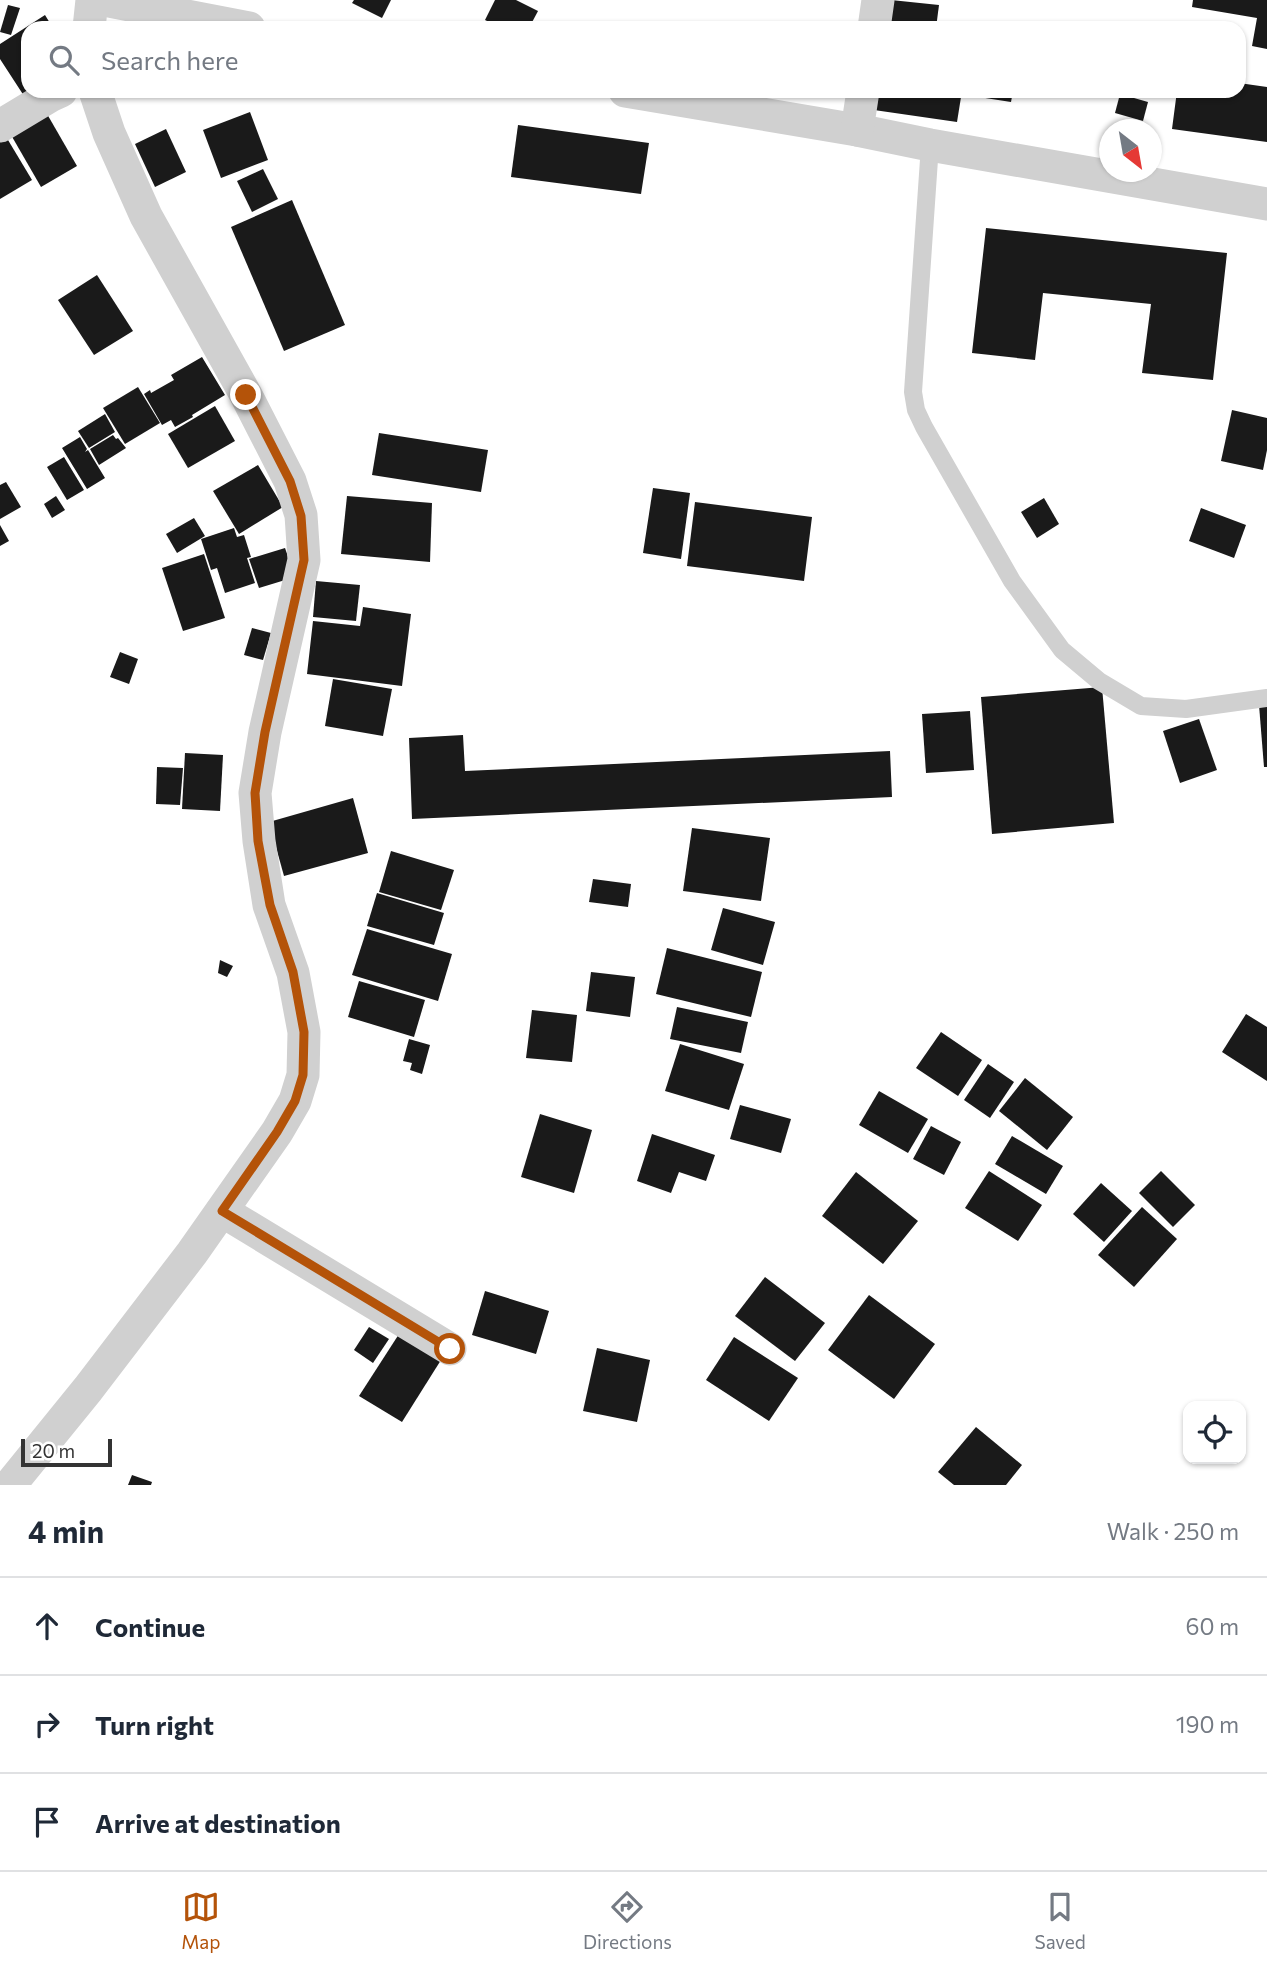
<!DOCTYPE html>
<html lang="en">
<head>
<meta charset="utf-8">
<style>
	:root { --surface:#fff; --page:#f6f6f7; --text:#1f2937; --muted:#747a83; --line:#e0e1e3; --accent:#b45309 }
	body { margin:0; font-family:Commissioner,sans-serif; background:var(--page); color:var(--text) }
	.controls { position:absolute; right:21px; bottom:21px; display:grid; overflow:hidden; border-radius:14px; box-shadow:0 2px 5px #0004 }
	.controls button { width:63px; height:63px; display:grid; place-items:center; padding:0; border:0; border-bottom:2px solid var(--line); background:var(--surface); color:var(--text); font:35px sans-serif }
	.compass { position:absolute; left:1099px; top:119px; width:63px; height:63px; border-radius:50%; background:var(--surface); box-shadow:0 2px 5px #0004; rotate:149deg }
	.scale { position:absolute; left:21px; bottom:18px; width:91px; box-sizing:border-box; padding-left:7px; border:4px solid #333; border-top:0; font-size:19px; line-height:24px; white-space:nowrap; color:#333; -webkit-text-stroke:5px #fff; paint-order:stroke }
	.stop { position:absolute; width:21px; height:21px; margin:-16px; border:5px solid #b45309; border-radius:50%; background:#fff }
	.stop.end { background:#b45309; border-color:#fff; box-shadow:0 2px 7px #0008 }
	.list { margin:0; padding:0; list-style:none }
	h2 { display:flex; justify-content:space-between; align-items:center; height:91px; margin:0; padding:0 28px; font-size:30px }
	h2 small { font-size:23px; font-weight:400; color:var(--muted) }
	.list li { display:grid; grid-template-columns:46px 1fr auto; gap:21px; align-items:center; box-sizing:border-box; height:98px; padding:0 28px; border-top:2px solid var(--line) }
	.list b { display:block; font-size:26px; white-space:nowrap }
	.list em { font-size:23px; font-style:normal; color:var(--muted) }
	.icon { flex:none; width:38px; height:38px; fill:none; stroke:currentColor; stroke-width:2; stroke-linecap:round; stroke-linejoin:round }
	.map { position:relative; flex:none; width:1267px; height:1485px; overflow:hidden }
	.search { position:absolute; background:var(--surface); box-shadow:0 2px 5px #0004; left:21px; right:21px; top:21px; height:77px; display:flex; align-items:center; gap:18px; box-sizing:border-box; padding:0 24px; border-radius:21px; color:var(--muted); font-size:26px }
	.sheet { height:385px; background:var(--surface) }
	nav { display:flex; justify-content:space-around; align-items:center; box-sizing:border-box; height:98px; border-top:2px solid var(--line); background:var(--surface); font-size:19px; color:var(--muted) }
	nav a { display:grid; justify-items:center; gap:4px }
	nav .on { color:var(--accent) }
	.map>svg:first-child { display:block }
	.building { fill:#1a1a1a }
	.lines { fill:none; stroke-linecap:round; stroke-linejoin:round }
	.lane { stroke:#d0d0d0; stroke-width:18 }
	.street { stroke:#d0d0d0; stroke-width:33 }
	.route { stroke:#b45309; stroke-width:9 }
</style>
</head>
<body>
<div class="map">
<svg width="1267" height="1485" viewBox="0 0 1267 1485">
	<rect width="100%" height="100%" fill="#fff"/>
	<g class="building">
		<path d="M 354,0 L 391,0 L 382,18 L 352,3 Z"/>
		<path d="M 495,0 L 516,0 L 538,11 L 529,28 L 501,28 L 485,20 Z"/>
		<path d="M 891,0 L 939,5 L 936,28 L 887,28 Z"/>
		<path d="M 1193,0 L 1267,0 L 1267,49 L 1252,46 L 1257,18 L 1192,7 Z"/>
		<path d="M 8,5 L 20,8 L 11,35 L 0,32 Z"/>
		<path d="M 45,15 L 53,28 L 28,28 L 28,91 L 26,99 L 0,59 L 0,44 Z"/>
		<path d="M 1239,83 L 1267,87 L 1267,142 L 1172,129 L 1177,91 L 1239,91 Z"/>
		<path d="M 877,91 L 962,91 L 957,122 L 874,110 Z"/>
		<path d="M 967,91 L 1013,91 L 1011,102 L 966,95 Z"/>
		<path d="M 1120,94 L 1148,102 L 1143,121 L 1115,113 Z"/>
		<path d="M 43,107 L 77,166 L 41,187 L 7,128 Z"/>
		<path d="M 250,112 L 268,160 L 221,178 L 203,130 Z"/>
		<path d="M 518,125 L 649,143 L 641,194 L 511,177 Z"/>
		<path d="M 166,129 L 186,172 L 155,187 L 135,144 Z"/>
		<path d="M 2,130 L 32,180 L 0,199 L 0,132 Z"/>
		<path d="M 263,169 L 278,199 L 252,212 L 237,181 Z"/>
		<path d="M 292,200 L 345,325 L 284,351 L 231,227 Z"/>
		<path d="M 986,228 L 1227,253 L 1213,380 L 1142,373 L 1151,304 L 1043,293 L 1035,360 L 972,353 Z"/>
		<path d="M 97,275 L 133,331 L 94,355 L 58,300 Z"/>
		<path d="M 202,357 L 225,395 L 192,415 L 193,417 L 175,427 L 171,420 L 162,425 L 144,394 L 150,390 L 151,393 L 174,380 L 171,375 Z"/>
		<path d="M 138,387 L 160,423 L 125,444 L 103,408 Z"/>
		<path d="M 215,406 L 235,441 L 188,468 L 168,434 Z"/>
		<path d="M 1232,410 L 1267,418 L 1267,450 L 1263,470 L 1221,461 Z"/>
		<path d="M 105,414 L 115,432 L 89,448 L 78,431 Z"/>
		<path d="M 379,433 L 488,450 L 481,492 L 372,475 Z"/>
		<path d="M 113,435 L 116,439 L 118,438 L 126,448 L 99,465 L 90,449 Z"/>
		<path d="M 80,437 L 87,449 L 85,452 L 88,450 L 105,478 L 87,489 L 62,448 Z"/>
		<path d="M 64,457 L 84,490 L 67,500 L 47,467 Z"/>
		<path d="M 258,465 L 283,507 L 239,534 L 213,491 Z"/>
		<path d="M 6,482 L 21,507 L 0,519 L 0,485 Z"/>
		<path d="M 653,488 L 690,493 L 681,559 L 643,553 Z"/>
		<path d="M 56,496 L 65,510 L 52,518 L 44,504 Z"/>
		<path d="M 347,496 L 432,503 L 430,562 L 341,554 Z"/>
		<path d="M 1044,498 L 1059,524 L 1037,538 L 1021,512 Z"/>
		<path d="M 695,502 L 812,517 L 804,581 L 687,566 Z"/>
		<path d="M 1201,508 L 1246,525 L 1234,558 L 1189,541 Z"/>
		<path d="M 194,518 L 205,536 L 177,553 L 166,534 Z"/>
		<path d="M 0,525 L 9,541 L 0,546 Z"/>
		<path d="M 234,528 L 237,537 L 244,535 L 251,557 L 247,558 L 255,583 L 225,593 L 217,568 L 211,570 L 201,539 Z"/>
		<path d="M 285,548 L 295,577 L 259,588 L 249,559 Z"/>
		<path d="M 204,554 L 225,618 L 183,631 L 162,568 Z"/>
		<path d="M 316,581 L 360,585 L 356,621 L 313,617 Z"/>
		<path d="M 363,607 L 411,614 L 402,686 L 307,674 L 313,621 L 360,626 Z"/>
		<path d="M 252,628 L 271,633 L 263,660 L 244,655 Z"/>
		<path d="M 120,652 L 138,659 L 129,684 L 110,677 Z"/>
		<path d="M 333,679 L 392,689 L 383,736 L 325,726 Z"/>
		<path d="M 1102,687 L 1114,823 L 992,834 L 981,697 Z"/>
		<path d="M 1267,704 L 1267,767 L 1264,767 L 1259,705 Z"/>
		<path d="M 970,711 L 974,770 L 926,773 L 922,714 Z"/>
		<path d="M 1199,719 L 1217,770 L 1180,783 L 1163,731 Z"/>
		<path d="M 463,735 L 465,771 L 890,751 L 892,797 L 412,819 L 409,738 Z"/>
		<path d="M 185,753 L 223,755 L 220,811 L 182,809 Z"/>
		<path d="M 157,767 L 183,768 L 180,805 L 156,804 Z"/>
		<path d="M 353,798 L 368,853 L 284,876 L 269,822 Z"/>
		<path d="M 692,828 L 770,838 L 761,901 L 683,891 Z"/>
		<path d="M 391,851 L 454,870 L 441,910 L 379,892 Z"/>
		<path d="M 593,879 L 631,884 L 628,907 L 589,902 Z"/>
		<path d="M 377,893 L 444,913 L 434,945 L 367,926 Z"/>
		<path d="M 723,908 L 775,922 L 763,965 L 711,950 Z"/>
		<path d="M 367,929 L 452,954 L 438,1001 L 352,975 Z"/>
		<path d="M 667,948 L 762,972 L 751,1017 L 656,994 Z"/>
		<path d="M 220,960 L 233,966 L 227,977 L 218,973 Z"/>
		<path d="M 591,972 L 635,977 L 630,1017 L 586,1011 Z"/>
		<path d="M 359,981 L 425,1000 L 414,1037 L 348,1017 Z"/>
		<path d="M 677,1007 L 748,1022 L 741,1053 L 670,1039 Z"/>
		<path d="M 532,1010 L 577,1015 L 572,1062 L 526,1058 Z"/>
		<path d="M 1246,1014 L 1267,1027 L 1267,1081 L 1222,1052 Z"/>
		<path d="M 941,1032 L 982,1060 L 958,1096 L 916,1068 Z"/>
		<path d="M 409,1039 L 430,1045 L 422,1074 L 410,1070 L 412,1063 L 403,1061 Z"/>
		<path d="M 680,1044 L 744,1064 L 729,1110 L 665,1091 Z"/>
		<path d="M 988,1064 L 1014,1082 L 990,1118 L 964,1100 Z"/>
		<path d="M 1025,1078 L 1073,1117 L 1047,1150 L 999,1111 Z"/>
		<path d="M 879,1091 L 928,1119 L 908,1153 L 859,1125 Z"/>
		<path d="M 740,1105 L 791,1119 L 781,1153 L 730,1139 Z"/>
		<path d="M 540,1114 L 592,1130 L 574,1193 L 521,1177 Z"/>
		<path d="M 931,1126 L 961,1142 L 944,1175 L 913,1159 Z"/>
		<path d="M 652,1134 L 715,1155 L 706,1181 L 679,1172 L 671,1193 L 637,1181 Z"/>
		<path d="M 1012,1136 L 1063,1166 L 1046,1194 L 995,1164 Z"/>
		<path d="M 989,1171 L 1042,1205 L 1018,1241 L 965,1208 Z"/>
		<path d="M 1161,1171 L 1195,1205 L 1173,1227 L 1139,1193 Z"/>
		<path d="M 856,1172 L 918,1221 L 883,1264 L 822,1216 Z"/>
		<path d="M 1101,1183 L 1132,1211 L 1104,1242 L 1073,1214 Z"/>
		<path d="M 1142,1207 L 1177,1239 L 1134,1287 L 1098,1255 Z"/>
		<path d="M 765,1277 L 825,1323 L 795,1361 L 735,1316 Z"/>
		<path d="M 485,1291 L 549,1311 L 536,1354 L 472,1335 Z"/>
		<path d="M 869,1295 L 935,1344 L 894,1399 L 828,1350 Z"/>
		<path d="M 369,1327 L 389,1339 L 373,1363 L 354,1350 Z"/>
		<path d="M 399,1334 L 441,1360 L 402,1422 L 359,1396 Z"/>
		<path d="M 734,1337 L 798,1378 L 769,1421 L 706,1380 Z"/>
		<path d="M 597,1348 L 650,1360 L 637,1422 L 583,1411 Z"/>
		<path d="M 976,1427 L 1022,1465 L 1006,1485 L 954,1485 L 938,1472 Z"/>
		<path d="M 132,1475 L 152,1482 L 151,1485 L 128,1485 Z"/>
	</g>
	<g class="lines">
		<path class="lane" d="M 930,145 L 913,392 L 916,410 L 924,427 L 1012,581 L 1062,650 L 1099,681 L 1141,706 L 1186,709 L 1267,698"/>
		<g class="street">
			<path d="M 104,0 L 249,28"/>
			<path d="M 89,28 L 92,0"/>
			<path d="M 874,28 L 878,0"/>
			<path d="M 625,91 L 857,130 L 930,145 L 1267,204"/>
			<path d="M 0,126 L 50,96 L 61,91"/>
			<path d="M 857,130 L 863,91"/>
			<path d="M 222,1211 L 450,1349"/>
			<path d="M 10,1485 L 88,1389 L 192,1253 L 277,1132 L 295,1101 L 303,1075 L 304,1032 L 293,973 L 269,905 L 259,841 L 255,793 L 265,732 L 304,560 L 301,515 L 290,481 L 246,395 L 146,216 L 109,133 L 95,91"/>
		</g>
	</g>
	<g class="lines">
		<path class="route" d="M 246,395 L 290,481 L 301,516 L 304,560 L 265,732 L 255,793 L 258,841 L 270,905 L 293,972 L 304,1032 L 303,1075 L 295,1101 L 277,1132 L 222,1211 L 450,1349"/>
	</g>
</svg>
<div class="controls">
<button><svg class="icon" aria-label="locate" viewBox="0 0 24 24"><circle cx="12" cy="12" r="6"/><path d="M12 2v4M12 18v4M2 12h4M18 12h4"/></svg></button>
</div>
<svg class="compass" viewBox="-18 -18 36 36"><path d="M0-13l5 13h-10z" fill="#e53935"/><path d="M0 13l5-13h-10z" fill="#747a83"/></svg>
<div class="scale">20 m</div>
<div class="stop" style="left:450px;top:1349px"></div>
<div class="stop end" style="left:246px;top:395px"></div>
<div class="search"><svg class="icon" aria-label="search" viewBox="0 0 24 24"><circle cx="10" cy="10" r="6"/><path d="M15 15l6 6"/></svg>Search here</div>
</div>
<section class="sheet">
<h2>4 min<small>Walk · 250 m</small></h2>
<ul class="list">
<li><svg class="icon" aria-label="ahead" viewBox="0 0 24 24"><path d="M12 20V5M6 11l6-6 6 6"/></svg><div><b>Continue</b></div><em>60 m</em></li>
<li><svg class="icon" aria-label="right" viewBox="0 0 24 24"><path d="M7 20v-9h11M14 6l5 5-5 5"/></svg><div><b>Turn right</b></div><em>190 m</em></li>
<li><svg class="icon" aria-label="arrive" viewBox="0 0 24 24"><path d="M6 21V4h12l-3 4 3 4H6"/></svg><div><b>Arrive at destination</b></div></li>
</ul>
</section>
<nav>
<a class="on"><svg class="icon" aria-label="map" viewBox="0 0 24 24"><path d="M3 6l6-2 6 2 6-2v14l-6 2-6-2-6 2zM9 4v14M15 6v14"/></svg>Map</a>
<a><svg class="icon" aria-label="directions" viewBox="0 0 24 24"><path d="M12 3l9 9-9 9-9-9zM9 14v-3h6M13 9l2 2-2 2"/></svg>Directions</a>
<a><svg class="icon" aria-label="saved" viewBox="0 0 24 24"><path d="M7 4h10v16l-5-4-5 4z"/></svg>Saved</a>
</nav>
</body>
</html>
